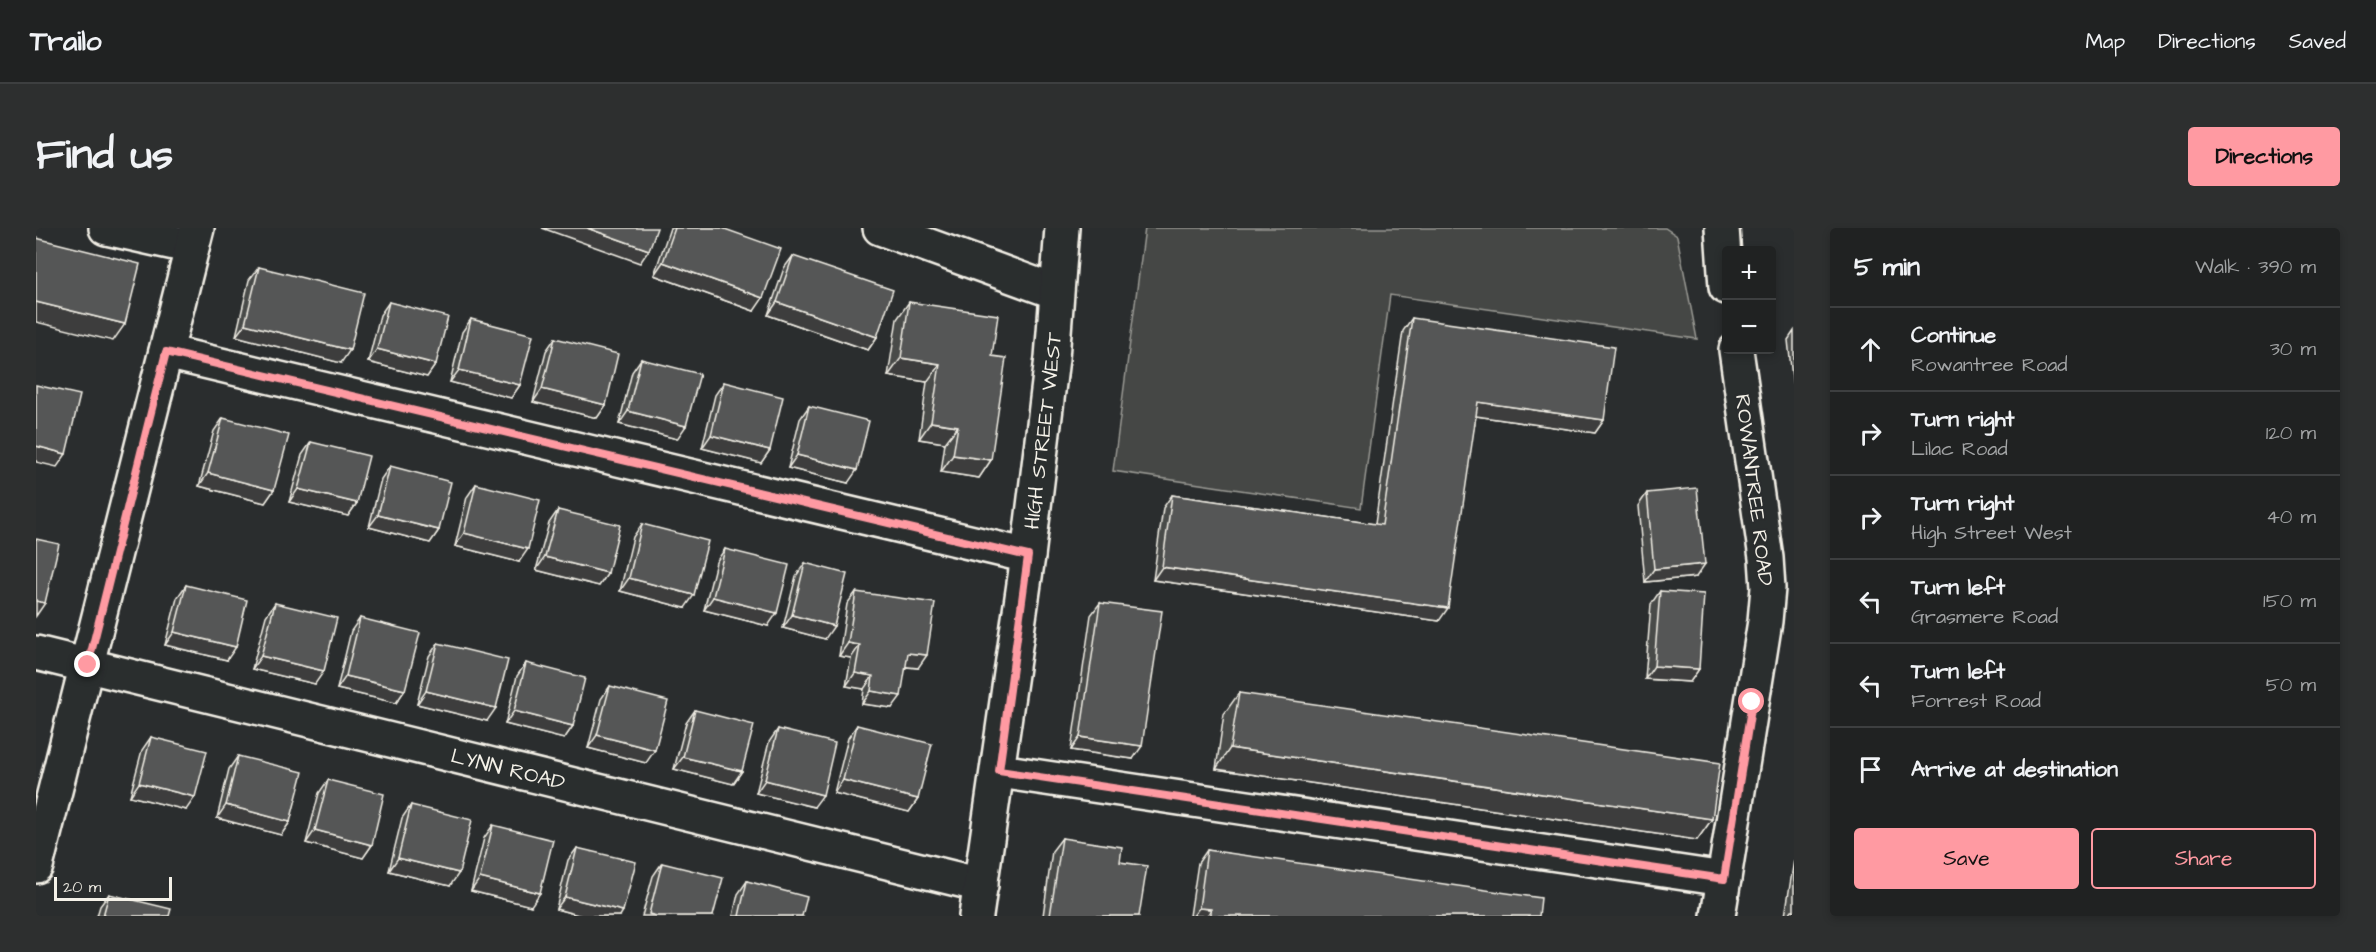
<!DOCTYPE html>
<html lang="en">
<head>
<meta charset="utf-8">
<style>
	:root { --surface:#202222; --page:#2d2f2f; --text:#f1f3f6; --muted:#a2a4a5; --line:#3d3f40; --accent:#ff9aa2 }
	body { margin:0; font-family:"Architects Daughter",sans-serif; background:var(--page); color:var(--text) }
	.controls { position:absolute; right:18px; top:18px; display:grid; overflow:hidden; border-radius:6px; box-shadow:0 3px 9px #0003 }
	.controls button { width:54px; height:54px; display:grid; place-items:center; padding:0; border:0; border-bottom:2px solid var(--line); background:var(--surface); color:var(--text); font:30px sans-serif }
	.scale { position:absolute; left:18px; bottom:15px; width:118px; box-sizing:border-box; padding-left:6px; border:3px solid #f4f1e8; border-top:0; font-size:16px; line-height:21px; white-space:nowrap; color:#f4f1e8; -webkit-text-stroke:4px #2a2d2e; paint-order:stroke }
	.stop { position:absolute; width:18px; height:18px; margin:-14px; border:4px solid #ff9aa2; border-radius:50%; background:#fff }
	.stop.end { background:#ff9aa2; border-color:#fff; box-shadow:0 2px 6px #0008 }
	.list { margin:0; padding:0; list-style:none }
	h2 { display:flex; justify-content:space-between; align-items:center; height:78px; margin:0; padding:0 24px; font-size:26px }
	h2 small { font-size:20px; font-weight:400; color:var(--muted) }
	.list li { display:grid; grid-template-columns:39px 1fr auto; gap:18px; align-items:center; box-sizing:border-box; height:84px; padding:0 24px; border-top:2px solid var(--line) }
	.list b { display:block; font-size:22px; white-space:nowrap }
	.list p { margin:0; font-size:20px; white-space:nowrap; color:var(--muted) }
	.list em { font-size:20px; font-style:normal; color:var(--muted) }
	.actions { display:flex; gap:12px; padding:18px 24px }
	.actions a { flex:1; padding:14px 0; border:2px solid var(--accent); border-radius:6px; text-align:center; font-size:21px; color:var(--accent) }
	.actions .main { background:var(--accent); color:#111 }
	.icon { flex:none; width:33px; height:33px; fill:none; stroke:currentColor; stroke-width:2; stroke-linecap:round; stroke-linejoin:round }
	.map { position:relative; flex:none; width:1758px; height:688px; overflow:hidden; border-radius:6px }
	header { display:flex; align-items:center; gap:36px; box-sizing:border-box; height:84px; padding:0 30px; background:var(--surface); border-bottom:2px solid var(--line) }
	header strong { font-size:28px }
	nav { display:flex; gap:33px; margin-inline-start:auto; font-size:21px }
	.intro { display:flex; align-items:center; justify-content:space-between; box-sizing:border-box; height:144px; padding:0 36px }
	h1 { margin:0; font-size:42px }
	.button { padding:15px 27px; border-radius:6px; background:var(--accent); color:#111; font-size:21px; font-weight:700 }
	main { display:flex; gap:36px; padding:0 36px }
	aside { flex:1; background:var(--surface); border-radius:6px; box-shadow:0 3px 9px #0003 }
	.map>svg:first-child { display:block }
	.green { fill:#444645; stroke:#9c9c96; stroke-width:1.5 }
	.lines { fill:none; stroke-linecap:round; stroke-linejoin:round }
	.minor-casing { stroke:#f4f1e8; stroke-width:38 }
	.tertiary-casing { stroke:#f4f1e8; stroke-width:38 }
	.primary-casing { stroke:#f4f1e8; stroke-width:38 }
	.minor { stroke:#2a2d2e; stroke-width:33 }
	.tertiary { stroke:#2a2d2e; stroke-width:33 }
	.primary { stroke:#2a2d2e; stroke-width:33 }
	.wall { fill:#494b4a; stroke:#f4f1e8; stroke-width:1.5 }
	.shaded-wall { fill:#3c3d3c; stroke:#f4f1e8; stroke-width:1.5 }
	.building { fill:#555756; stroke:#f4f1e8; stroke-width:1.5 }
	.route { stroke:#ff9aa2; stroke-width:8 }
	.labels { text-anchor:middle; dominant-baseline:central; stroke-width:4.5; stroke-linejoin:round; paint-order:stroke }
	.street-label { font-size:21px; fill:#f4f1e8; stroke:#2a2d2e }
</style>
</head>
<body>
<header>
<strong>Trailo</strong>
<nav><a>Map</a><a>Directions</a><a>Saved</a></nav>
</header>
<div class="intro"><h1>Find us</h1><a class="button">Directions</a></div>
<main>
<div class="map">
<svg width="1758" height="688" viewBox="0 0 1758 688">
	<rect width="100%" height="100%" fill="#2a2d2e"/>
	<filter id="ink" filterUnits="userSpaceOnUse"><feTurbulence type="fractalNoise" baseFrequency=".0167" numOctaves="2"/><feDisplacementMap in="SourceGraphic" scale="12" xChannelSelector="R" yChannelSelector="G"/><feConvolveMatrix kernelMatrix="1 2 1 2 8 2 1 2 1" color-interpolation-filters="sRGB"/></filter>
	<g filter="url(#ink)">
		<path class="green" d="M 1109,0 L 1629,0 L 1641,8 L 1661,111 L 1354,67 L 1325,280 L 1077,243 Z"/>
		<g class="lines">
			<g class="minor-casing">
				<g id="minor">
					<path d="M 70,0 L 156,19"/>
					<path d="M 1686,0 L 1690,59"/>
					<path d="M 130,124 L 992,328"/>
					<path id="s1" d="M 0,425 L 945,657"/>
					<path d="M 963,543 L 1688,651"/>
					<path d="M 1682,688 L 1729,393 L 1732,360 L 1730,330 L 1700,122"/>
				</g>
			</g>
			<g class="tertiary-casing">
				<g id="tertiary">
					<path d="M 844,0 L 1020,64"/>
					<path d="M 0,638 L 161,0"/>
				</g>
			</g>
			<g class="primary-casing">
				<g id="primary">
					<path id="s2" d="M 940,688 L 992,328 L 1016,130 L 1026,0"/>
				</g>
			</g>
			<use href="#minor" class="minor"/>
			<use href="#tertiary" class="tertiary"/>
			<use href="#primary" class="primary"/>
		</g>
		<g class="wall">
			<path d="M 634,0 L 686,0 L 718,83 L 618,47 Z"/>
			<path d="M 757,28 L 841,109 L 832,122 L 732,87 L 748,40 Z"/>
			<path d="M 223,39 L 305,135 L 200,108 L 213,52 Z"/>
			<path d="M 353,74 L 400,136 L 391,149 L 332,134 L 344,87 Z"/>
			<path d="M 873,74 L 956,128 L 955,232 L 943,250 L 905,244 L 909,215 L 883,211 L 891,154 L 852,148 L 861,91 Z"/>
			<path d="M 1376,90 L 1568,192 L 1559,205 L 1440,188 L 1403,393 L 1117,352 L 1127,280 L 1136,267 L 1339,296 L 1367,103 Z"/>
			<path d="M 435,91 L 484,157 L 475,170 L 414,154 L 426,104 Z"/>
			<path d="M 1758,103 L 1758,158 L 1757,159 L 1752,112 Z"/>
			<path d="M 519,110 L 570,177 L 561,190 L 497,174 L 510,123 Z"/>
			<path d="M 605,131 L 641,211 L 583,196 L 596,144 Z"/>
			<path d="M 688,154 L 734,222 L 725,235 L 666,220 L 679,167 Z"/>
			<path d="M 773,178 L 812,255 L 752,240 L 764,191 Z"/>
			<path d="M 187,190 L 238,262 L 229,275 L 163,258 L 178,203 Z"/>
			<path d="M 275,214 L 321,275 L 312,288 L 253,274 L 266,227 Z"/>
			<path d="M 354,238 L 403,302 L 394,315 L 333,299 L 345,251 Z"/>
			<path d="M 440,256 L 483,334 L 419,318 L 431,269 Z"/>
			<path d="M 1611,265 L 1660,349 L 1609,354 L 1602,278 Z"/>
			<path d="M 522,282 L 572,345 L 563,358 L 500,342 L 513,295 Z"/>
			<path d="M 606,296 L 649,380 L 584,363 L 597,309 Z"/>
			<path d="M 689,321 L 732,398 L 668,382 L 680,334 Z"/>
			<path d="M 769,335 L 789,411 L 747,400 L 760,348 Z"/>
			<path d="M 150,357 L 191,432 L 129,417 L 141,370 Z"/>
			<path d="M 1624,363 L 1663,441 L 1654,454 L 1609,451 L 1615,376 Z"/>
			<path d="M 820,364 L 882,440 L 870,439 L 856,480 L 826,476 L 828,461 L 810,458 L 815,430 L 803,428 L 811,376 Z"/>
			<path d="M 239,375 L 279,456 L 216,441 L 230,388 Z"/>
			<path d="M 1064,375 L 1097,531 L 1035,522 L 1055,387 Z"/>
			<path d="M 324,390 L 369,462 L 360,475 L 301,461 L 315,403 Z"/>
			<path d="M 402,415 L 451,493 L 381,476 L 393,428 Z"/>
			<path d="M 490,435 L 537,498 L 528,511 L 469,496 L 481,448 Z"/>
			<path d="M 574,458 L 610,535 L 552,520 L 565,471 Z"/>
			<path d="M 1203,465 L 1676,591 L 1661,612 L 1180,541 L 1188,486 Z"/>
			<path d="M 659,482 L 706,543 L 697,556 L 638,541 L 650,495 Z"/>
			<path d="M 821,497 L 882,571 L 873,584 L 798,565 L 812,510 Z"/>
			<path d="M 742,501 L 778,579 L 720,565 L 733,514 Z"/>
			<path d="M 115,509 L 150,582 L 94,568 L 106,522 Z"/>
			<path d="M 202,528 L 254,594 L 245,607 L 181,590 L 193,541 Z"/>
			<path d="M 292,552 L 336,617 L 327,630 L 270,615 L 283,565 Z"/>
			<path d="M 375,577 L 414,658 L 353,643 L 366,590 Z"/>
			<path d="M 457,597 L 495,678 L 435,663 L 448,610 Z"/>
			<path d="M 1026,610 L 1084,634 L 1103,688 L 1007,688 L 1016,623 Z"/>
			<path d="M 541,620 L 584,688 L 546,688 L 520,681 L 532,632 Z"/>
			<path d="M 1171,622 L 1503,688 L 1154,688 L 1162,635 Z"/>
			<path d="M 1758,632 L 1758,688 L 1749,688 Z"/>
			<path d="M 626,635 L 677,688 L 606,688 L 617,648 Z"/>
			<path d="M 711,653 L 766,688 L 697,688 L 702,666 Z"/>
			<path d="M 73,666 L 133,688 L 61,688 L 64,678 Z"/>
		</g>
		<g class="shaded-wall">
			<path d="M 506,0 L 551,0 L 613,22 L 604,35 Z"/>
			<path d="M 627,34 L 727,70 L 718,83 L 618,47 Z"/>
			<path d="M 0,74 L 89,96 L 77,113 L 0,94 Z"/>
			<path d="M 741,74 L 841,109 L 832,122 L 732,87 Z"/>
			<path d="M 209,96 L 314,122 L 305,135 L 200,108 Z"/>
			<path d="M 341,121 L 400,136 L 391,149 L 332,134 Z"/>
			<path d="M 865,130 L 904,136 L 891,154 L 852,148 Z"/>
			<path d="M 423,142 L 484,157 L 475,170 L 414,154 Z"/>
			<path d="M 506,161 L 570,177 L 561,190 L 497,174 Z"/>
			<path d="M 1442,174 L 1568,192 L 1559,205 L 1433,187 Z"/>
			<path d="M 592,183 L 650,198 L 641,211 L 583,196 Z"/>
			<path d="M 895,194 L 922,198 L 909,215 L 883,211 Z"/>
			<path d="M 675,207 L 734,222 L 725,235 L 666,220 Z"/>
			<path d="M 0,218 L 30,226 L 21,239 L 0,234 Z"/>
			<path d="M 761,227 L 821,242 L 812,255 L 752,240 Z"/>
			<path d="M 917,227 L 955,232 L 943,250 L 905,244 Z"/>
			<path d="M 172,245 L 238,262 L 229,275 L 163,258 Z"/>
			<path d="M 262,261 L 321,275 L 312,288 L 253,274 Z"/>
			<path d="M 342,287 L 403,302 L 394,315 L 333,299 Z"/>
			<path d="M 428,305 L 492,321 L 483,334 L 419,318 Z"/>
			<path d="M 509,329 L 572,345 L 563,358 L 500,342 Z"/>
			<path d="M 1669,336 L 1660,349 L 1609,354 L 1618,341 Z"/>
			<path d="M 1126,339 L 1412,380 L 1403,393 L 1117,352 Z"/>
			<path d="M 593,350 L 658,367 L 649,380 L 584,363 Z"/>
			<path d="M 677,369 L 741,385 L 732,398 L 668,382 Z"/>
			<path d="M 0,373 L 9,375 L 0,388 Z"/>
			<path d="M 756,387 L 798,398 L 789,411 L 747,400 Z"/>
			<path d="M 138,404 L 200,419 L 191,432 L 129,417 Z"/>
			<path d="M 812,415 L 824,417 L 815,430 L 803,428 Z"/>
			<path d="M 872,425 L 891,427 L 882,440 L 863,438 Z"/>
			<path d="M 225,428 L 288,443 L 279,456 L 216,441 Z"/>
			<path d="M 1618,438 L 1663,441 L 1654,454 L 1609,451 Z"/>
			<path d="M 819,445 L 837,448 L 828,461 L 810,458 Z"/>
			<path d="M 310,448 L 369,462 L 360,475 L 301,461 Z"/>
			<path d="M 390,463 L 460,480 L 451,493 L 381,476 Z"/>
			<path d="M 835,463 L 865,468 L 856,480 L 826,476 Z"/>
			<path d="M 478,483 L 537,498 L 528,511 L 469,496 Z"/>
			<path d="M 561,507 L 619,522 L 610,535 L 552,520 Z"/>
			<path d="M 1044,509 L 1106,518 L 1097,531 L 1035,522 Z"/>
			<path d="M 1194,520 L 1676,591 L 1661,612 L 1180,541 Z"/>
			<path d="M 647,529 L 706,543 L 697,556 L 638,541 Z"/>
			<path d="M 729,552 L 787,567 L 778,579 L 720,565 Z"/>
			<path d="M 807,552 L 882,571 L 873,584 L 798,565 Z"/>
			<path d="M 103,555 L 159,569 L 150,582 L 94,568 Z"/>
			<path d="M 190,577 L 254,594 L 245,607 L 181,590 Z"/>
			<path d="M 279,602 L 336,617 L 327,630 L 270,615 Z"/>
			<path d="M 362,630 L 423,645 L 414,658 L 353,643 Z"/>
			<path d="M 444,650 L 504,665 L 495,678 L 435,663 Z"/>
			<path d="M 529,669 L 587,683 L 584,688 L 546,688 L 520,681 Z"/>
			<path d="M 1163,680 L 1175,681 L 1171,688 L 1157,688 Z"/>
			<path d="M 1756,682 L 1758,682 L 1758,688 L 1752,688 Z"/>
		</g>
		<g class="building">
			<path d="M 551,0 L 621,0 L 613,22 Z"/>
			<path d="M 639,0 L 686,0 L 745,21 L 727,70 L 627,34 Z"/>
			<path d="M 0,10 L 104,36 L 89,96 L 0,74 Z"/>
			<path d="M 757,28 L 857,62 L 841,109 L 741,74 Z"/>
			<path d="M 223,39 L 328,65 L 314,122 L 209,96 Z"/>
			<path d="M 353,74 L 412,89 L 400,136 L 341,121 Z"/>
			<path d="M 873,74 L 962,87 L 956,128 L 970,130 L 955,232 L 917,227 L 922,198 L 895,194 L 904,136 L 865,130 Z"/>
			<path d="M 1376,90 L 1578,119 L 1568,192 L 1442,174 L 1412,380 L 1126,339 L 1136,267 L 1346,297 Z"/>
			<path d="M 435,91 L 497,107 L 484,157 L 423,142 Z"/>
			<path d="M 519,110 L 582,126 L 570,177 L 506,161 Z"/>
			<path d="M 605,131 L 664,146 L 650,198 L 592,183 Z"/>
			<path d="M 688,154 L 747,169 L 734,222 L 675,207 Z"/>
			<path d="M 0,157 L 44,167 L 30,226 L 0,218 Z"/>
			<path d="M 773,178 L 833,193 L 821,242 L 761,227 Z"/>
			<path d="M 187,190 L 253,207 L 238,262 L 172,245 Z"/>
			<path d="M 275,214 L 333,228 L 321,275 L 262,261 Z"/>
			<path d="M 354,238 L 415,254 L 403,302 L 342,287 Z"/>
			<path d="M 440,256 L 504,272 L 492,321 L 428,305 Z"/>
			<path d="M 1661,260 L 1669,336 L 1618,341 L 1611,265 Z"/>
			<path d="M 522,282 L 584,297 L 572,345 L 509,329 Z"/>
			<path d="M 606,296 L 672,313 L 658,367 L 593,350 Z"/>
			<path d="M 0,311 L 23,316 L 9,375 L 0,373 Z"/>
			<path d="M 689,321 L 753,337 L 741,385 L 677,369 Z"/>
			<path d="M 769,335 L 811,346 L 798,398 L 756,387 Z"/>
			<path d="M 150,357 L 211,372 L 200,419 L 138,404 Z"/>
			<path d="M 1624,363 L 1668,366 L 1663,441 L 1618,438 Z"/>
			<path d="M 820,364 L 899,375 L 891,427 L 872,425 L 865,468 L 835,463 L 837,448 L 819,445 L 824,417 L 812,415 Z"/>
			<path d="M 239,375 L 301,390 L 288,443 L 225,428 Z"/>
			<path d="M 1064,375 L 1126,383 L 1106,518 L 1044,509 Z"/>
			<path d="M 324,390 L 384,405 L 369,462 L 310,448 Z"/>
			<path d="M 402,415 L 472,432 L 460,480 L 390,463 Z"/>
			<path d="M 490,435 L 549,450 L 537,498 L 478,483 Z"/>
			<path d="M 574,458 L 632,473 L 619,522 L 561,507 Z"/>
			<path d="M 1203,465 L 1684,535 L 1676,591 L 1194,520 Z"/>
			<path d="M 659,482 L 718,497 L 706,543 L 647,529 Z"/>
			<path d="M 821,497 L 896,516 L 882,571 L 807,552 Z"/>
			<path d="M 742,501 L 799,515 L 787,567 L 729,552 Z"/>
			<path d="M 115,509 L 171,523 L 159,569 L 103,555 Z"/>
			<path d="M 202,528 L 267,544 L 254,594 L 190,577 Z"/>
			<path d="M 292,552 L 348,566 L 336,617 L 279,602 Z"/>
			<path d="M 375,577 L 436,592 L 423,645 L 362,630 Z"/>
			<path d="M 457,597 L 517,612 L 504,665 L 444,650 Z"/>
			<path d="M 1026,610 L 1086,619 L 1084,634 L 1111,638 L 1103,688 L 1014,688 Z"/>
			<path d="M 541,620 L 600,634 L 587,683 L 529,669 Z"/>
			<path d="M 1171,622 L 1505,670 L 1503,688 L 1175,688 L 1175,681 L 1163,680 Z"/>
			<path d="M 626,635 L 687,650 L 677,688 L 621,688 L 613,686 Z"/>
			<path d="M 711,653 L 771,669 L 766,688 L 703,688 Z"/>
			<path d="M 73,666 L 135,681 L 133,688 L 67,688 Z"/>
		</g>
	</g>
	<g class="lines" filter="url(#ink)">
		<path class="route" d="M 52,437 L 130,124 L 992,328 L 963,543 L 1688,651 L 1716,474"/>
	</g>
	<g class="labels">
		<g class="street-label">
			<text stroke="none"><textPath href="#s2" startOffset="490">HIGH STREET WEST</textPath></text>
			<text transform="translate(1718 262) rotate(83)">ROWANTREE ROAD</text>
			<text stroke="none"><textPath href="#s1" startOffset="486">LYNN ROAD</textPath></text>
		</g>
	</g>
</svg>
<div class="controls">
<button>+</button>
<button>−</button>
</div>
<div class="scale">20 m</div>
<div class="stop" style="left:1716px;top:474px"></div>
<div class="stop end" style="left:52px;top:437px"></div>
</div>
<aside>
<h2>5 min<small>Walk · 390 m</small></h2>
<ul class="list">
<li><svg class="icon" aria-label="ahead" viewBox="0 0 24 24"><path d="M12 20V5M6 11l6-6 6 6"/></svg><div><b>Continue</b><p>Rowantree Road</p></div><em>30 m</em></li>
<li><svg class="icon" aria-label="right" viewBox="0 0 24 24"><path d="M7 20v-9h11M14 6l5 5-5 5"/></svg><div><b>Turn right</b><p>Lilac Road</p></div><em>120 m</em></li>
<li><svg class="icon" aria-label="right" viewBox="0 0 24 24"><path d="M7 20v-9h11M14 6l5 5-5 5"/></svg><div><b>Turn right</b><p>High Street West</p></div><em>40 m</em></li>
<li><svg class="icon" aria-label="left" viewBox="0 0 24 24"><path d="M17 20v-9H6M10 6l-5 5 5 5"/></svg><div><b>Turn left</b><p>Grasmere Road</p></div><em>150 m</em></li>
<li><svg class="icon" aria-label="left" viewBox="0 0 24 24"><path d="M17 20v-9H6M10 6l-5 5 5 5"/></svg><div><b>Turn left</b><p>Forrest Road</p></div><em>50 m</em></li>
<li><svg class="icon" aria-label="arrive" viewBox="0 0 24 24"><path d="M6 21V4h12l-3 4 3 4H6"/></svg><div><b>Arrive at destination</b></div></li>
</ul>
<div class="actions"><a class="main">Save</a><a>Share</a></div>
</aside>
</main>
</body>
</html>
